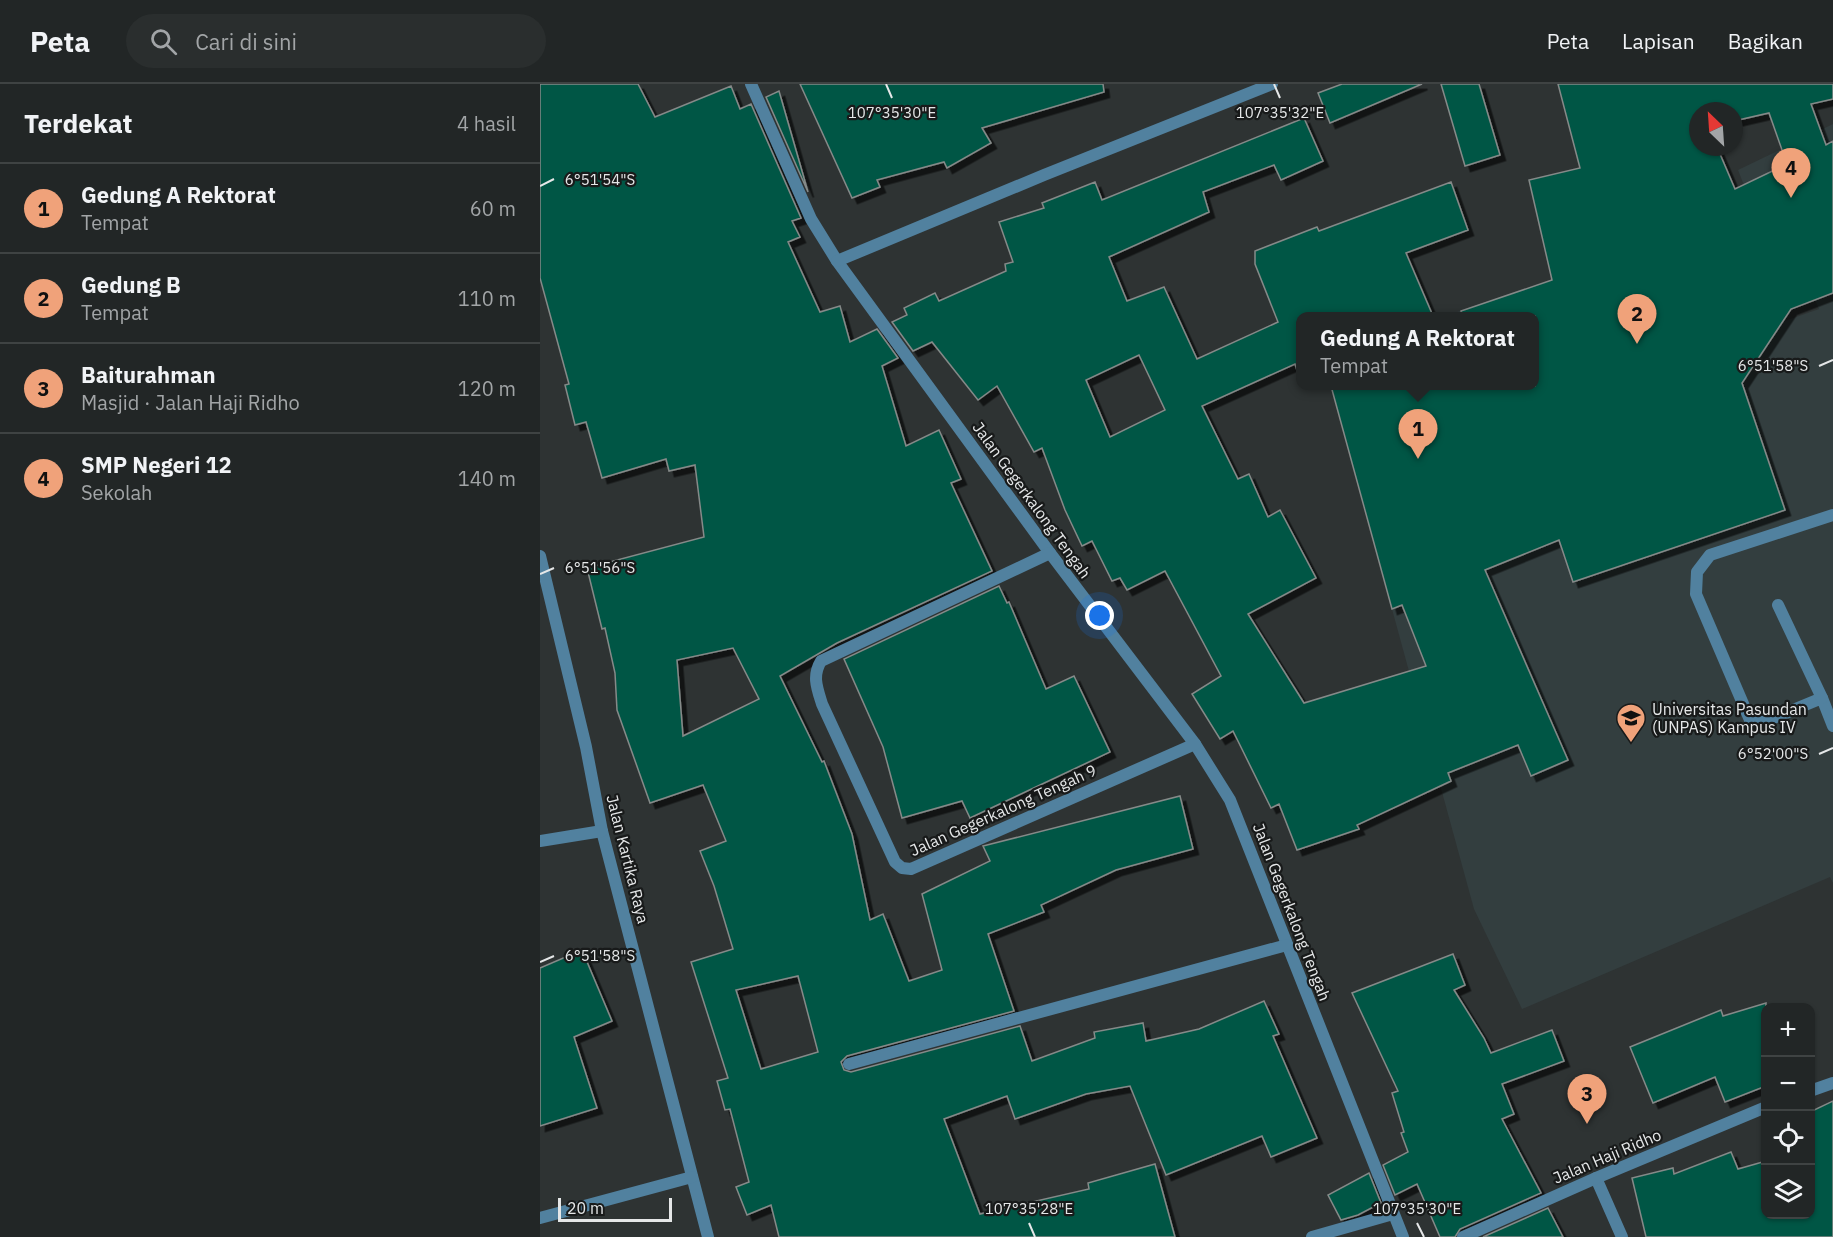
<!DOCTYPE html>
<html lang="id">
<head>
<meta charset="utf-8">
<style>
	:root { --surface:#222626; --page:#2a2e2e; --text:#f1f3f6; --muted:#a2a5a7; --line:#3f4343; --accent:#f0a27a }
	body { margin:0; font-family:"IBM Plex Sans",sans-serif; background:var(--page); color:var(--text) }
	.controls { position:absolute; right:18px; bottom:18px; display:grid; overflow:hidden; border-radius:12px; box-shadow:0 2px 4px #0004 }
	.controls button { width:54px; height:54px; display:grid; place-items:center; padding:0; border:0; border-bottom:2px solid var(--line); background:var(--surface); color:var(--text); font:30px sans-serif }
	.compass { position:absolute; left:1149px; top:18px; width:54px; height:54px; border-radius:50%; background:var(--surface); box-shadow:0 2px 4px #0004; rotate:335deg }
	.scale { position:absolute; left:18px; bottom:15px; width:114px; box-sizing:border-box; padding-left:6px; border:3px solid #e5e7e8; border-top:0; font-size:16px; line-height:21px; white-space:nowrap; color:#e5e7e8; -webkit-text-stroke:4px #181a1a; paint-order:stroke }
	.you { position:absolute; left:560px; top:532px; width:21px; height:21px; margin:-15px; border:4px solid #fff; border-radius:50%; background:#1a73e8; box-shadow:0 0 0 9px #1a73e833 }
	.badge { display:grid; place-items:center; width:39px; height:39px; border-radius:50%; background:var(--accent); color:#111; font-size:20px; font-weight:700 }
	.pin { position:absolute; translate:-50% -50px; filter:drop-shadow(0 2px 3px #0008) }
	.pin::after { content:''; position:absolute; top:32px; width:21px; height:18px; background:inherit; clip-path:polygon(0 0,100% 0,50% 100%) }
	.popup { position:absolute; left:756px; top:228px; width:243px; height:78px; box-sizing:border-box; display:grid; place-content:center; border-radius:12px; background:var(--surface); filter:drop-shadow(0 2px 4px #0005); font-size:20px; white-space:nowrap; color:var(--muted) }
	.popup b { font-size:22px; color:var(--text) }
	.popup::after { content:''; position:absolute; left:50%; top:100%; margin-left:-12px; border:12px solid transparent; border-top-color:var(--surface) }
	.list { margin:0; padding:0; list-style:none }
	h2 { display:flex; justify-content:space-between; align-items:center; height:78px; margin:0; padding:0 24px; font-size:26px }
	h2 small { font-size:20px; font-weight:400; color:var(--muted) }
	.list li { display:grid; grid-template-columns:39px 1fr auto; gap:18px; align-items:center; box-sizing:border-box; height:90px; padding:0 24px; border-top:2px solid var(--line) }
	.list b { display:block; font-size:22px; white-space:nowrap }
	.list p { margin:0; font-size:20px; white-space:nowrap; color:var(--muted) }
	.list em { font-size:20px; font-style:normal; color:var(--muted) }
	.icon { flex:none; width:33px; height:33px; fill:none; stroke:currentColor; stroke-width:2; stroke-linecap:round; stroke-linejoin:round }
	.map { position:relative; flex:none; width:1293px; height:1153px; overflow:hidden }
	header { display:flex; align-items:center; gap:36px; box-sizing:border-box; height:84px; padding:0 30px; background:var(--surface); border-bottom:2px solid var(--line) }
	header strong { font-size:28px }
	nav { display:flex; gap:33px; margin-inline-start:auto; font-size:21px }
	.search { width:420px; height:54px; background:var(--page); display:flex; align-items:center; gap:15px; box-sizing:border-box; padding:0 21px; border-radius:33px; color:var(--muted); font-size:22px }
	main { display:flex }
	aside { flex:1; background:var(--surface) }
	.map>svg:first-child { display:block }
	.built { fill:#333e3f }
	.building { fill:#045645; stroke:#858a89; stroke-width:1.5; fill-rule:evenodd; filter:url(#shadow) }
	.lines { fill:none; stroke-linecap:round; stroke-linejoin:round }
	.lane { stroke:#51819f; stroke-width:12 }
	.street { stroke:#51819f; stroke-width:12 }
	.ticks { fill:none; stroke:#e5e7e8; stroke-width:2 }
	.labels { text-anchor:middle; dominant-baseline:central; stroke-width:4.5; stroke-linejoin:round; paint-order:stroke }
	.street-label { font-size:16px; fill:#e5e7e8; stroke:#181a1a }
	.poi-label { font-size:16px; fill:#e5e7e8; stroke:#181a1a; text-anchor:start }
	.ticks-label { font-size:15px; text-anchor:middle; fill:#e5e7e8; stroke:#181a1a; stroke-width:4.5; stroke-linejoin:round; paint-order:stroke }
</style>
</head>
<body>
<header>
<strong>Peta</strong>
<div class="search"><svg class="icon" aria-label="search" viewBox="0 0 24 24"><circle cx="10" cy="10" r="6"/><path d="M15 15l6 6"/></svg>Cari di sini</div>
<nav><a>Peta</a><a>Lapisan</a><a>Bagikan</a></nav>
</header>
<main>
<aside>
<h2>Terdekat<small>4 hasil</small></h2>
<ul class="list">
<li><span class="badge">1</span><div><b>Gedung A Rektorat</b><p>Tempat</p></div><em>60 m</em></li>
<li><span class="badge">2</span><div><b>Gedung B</b><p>Tempat</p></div><em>110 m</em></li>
<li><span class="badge">3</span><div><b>Baiturahman</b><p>Masjid · Jalan Haji Ridho</p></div><em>120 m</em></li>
<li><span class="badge">4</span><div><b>SMP Negeri 12</b><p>Sekolah</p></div><em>140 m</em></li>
</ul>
</aside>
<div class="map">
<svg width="1293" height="1153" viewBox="0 0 1293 1153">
	<defs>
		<filter id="shadow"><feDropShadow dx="5.5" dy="5.5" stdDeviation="0" flood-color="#0009"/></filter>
	</defs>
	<rect width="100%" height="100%" fill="#2e3333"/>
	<path class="built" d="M 1293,40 L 1293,799 L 1290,793 L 982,925 L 934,825 L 791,302 L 995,302 L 995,232 L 905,232 L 1197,134 L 1242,238 L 1279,225 L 1243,141 L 1223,150 L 1198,86 Z"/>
	<g class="building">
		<path d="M 0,0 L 98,0 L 115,33 L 191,2 L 200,25 L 211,20 L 261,134 L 252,137 L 260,153 L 248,158 L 280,228 L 300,222 L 310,258 L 337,245 L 358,274 L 342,282 L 366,362 L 399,346 L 421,395 L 411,399 L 452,487 L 297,559 L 240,592 L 282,678 L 284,677 L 312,750 L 330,836 L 343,830 L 369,897 L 402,886 L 382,810 L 450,777 L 443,762 L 640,712 L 653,765 L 576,786 L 501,821 L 504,828 L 448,850 L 474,927 L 307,972 L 301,978 L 304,986 L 311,988 L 480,942 L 492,977 L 555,954 L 554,948 L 603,939 L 606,957 L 659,945 L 724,917 L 739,950 L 733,952 L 777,1054 L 731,1073 L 722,1052 L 626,1091 L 590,1002 L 546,1010 L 475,1035 L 467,1012 L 404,1035 L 440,1130 L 549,1105 L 548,1099 L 615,1080 L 635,1153 L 239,1153 L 231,1121 L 207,1131 L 196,1103 L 209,1098 L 190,1025 L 185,1026 L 177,997 L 188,994 L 151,878 L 193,865 L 174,802 L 160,767 L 186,757 L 163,701 L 110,719 L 77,626 L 75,589 L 65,544 L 62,545 L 47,484 L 164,453 L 155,381 L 129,387 L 126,375 L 62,394 L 46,338 L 35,341 L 25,301 L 29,300 L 0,194 ZM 193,564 L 219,615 L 143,652 L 137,576 ZM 258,892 L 278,968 L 221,985 L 196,906 Z"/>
		<path d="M 260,0 L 563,0 L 564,8 L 442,44 L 451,59 L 407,84 L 404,78 L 337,96 L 340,103 L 312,114 Z"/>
		<path d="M 802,0 L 882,0 L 790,39 L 778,9 Z"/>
		<path d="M 901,0 L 939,0 L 960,71 L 925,82 Z"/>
		<path d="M 1018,0 L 1293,0 L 1293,15 L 1271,20 L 1286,61 L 1293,57 L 1293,209 L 1251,225 L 1202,299 L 1245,426 L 1033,498 L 1019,456 L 945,486 L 1028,676 L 991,692 L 978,661 L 908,689 L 911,697 L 817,741 L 819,745 L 757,766 L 739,720 L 731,724 L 693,647 L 680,655 L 652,610 L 681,592 L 625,487 L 587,506 L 580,494 L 572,497 L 552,457 L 542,462 L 525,426 L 502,364 L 494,368 L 457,302 L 438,316 L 392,258 L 373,267 L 352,238 L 367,231 L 364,224 L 395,209 L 399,217 L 466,187 L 465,180 L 473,178 L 459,138 L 504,124 L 502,119 L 555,98 L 562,116 L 764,34 L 783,77 L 741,96 L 734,81 L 663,108 L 669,128 L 569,173 L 587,217 L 624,203 L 657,275 L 738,238 L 715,180 L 715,167 L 777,143 L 779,147 L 911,98 L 928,146 L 866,169 L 893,232 L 761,232 L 761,291 L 759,292 L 755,280 L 662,322 L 698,395 L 709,390 L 728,433 L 740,426 L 776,494 L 708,530 L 764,619 L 886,582 L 862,521 L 852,525 L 791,302 L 995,302 L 995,232 L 922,232 L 921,227 L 1012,196 L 989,96 L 1040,84 ZM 1158,27 L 1194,27 L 1194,37 L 1229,29 L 1247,80 L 1195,105 L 1177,63 L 1158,63 ZM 599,271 L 625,326 L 570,353 L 546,296 Z"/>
		<path d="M 239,7 L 268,108 L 226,13 Z"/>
		<path d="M 459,502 L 467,519 L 469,518 L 506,605 L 534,592 L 570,668 L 430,734 L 422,717 L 362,734 L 343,663 L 304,575 Z"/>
		<path d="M 42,866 L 72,937 L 34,953 L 57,1024 L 0,1042 L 0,884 Z"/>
		<path d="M 913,870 L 925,901 L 914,906 L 944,954 L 951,969 L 1012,946 L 1024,977 L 962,1000 L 974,1030 L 962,1035 L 1001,1109 L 920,1145 L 915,1153 L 900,1153 L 877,1100 L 855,1111 L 843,1081 L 868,1068 L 861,1049 L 864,1048 L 852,1009 L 858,1007 L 812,909 Z"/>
		<path d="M 1226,919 L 1226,1002 L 1185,1018 L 1175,993 L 1113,1019 L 1090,963 L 1181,926 L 1183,932 Z"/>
		<path d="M 1293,1017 L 1293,1153 L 1106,1153 L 1092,1094 L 1133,1084 L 1134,1090 L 1191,1068 L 1198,1085 L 1226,1077 L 1226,1131 L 1270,1131 L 1270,1028 Z"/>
		<path d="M 829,1089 L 841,1119 L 818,1131 L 801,1136 L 788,1111 Z"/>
		<path d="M 1008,1124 L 1023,1153 L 943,1153 Z"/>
	</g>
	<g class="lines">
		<g class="lane">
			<path d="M 1293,431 L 1170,471 L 1157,488 L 1156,510 L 1210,636 L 1224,638 L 1282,614 L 1293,642"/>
			<path d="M 1238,521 L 1282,614"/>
		</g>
		<g class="street">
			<path d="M 211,0 L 271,135 L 297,177 L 510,469 L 655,660 L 690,716 L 863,1153"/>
			<path d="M 297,177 L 504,91 L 732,0"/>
			<path d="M 510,469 L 281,577 C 272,592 277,604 282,620 L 355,778 L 362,784 L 371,785 L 655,660"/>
			<path d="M 0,472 L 46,663 L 62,747 L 168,1153"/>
			<path d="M 0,757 L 62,747"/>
			<path d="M 309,980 L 747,861"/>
			<path d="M 1270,1007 L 1293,999"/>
			<path d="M 1056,1094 L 1082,1153"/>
			<path d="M 0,1134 L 152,1093"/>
			<path d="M 772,1153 L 853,1130"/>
			<path d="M 923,1153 L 1056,1094 L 1226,1023"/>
		</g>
	</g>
	<path class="ticks" d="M 346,0 L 352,14M 734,0 L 740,14M 0,102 L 14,95M 1279,282 L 1293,276M 0,490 L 14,484M 1279,670 L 1293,664M 0,878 L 14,872M 489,1139 L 495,1153M 877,1139 L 884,1153"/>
	<defs>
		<g id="university-pin" transform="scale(1.5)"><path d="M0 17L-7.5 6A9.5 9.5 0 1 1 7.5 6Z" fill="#f0a27a" stroke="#181a1a"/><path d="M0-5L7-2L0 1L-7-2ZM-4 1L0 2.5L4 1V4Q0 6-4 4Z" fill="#111"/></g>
	</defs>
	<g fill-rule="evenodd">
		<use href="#university-pin" x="1091" y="634"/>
	</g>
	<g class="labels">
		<g class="street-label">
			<text transform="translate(492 416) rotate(54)">Jalan Gegerkalong Tengah</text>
			<text transform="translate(463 726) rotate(-24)">Jalan Gegerkalong Tengah 9</text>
			<text transform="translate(88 775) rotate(76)">Jalan Kartika Raya</text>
			<text transform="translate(752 828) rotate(69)">Jalan Gegerkalong Tengah</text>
			<text transform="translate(1067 1072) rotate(-23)">Jalan Haji Ridho</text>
		</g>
		<g class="poi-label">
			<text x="1112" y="625">Universitas Pasundan<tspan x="1112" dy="18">(UNPAS) Kampus IV</tspan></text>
		</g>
	</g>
	<g class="ticks-label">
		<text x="352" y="34">107°35'30"E</text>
		<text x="740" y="34">107°35'32"E</text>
		<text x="60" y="101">6°51'54"S</text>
		<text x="1233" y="287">6°51'58"S</text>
		<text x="60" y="489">6°51'56"S</text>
		<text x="1233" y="675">6°52'00"S</text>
		<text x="60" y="877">6°51'58"S</text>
		<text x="489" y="1130">107°35'28"E</text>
		<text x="877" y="1130">107°35'30"E</text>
	</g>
</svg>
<div class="controls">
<button>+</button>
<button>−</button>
<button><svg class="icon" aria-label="locate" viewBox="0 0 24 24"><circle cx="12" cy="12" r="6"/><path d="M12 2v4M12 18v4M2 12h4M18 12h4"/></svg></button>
<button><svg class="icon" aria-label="layers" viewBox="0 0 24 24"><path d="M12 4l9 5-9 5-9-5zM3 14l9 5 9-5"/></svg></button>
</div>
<svg class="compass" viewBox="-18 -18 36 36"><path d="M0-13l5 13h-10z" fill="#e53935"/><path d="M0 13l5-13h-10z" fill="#a2a5a7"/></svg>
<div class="scale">20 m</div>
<div class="you"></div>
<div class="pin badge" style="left:878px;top:375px">1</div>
<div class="popup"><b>Gedung A Rektorat</b>Tempat</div>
<div class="pin badge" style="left:1097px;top:260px">2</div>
<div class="pin badge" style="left:1047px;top:1040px">3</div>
<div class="pin badge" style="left:1251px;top:114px">4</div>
</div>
</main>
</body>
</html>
